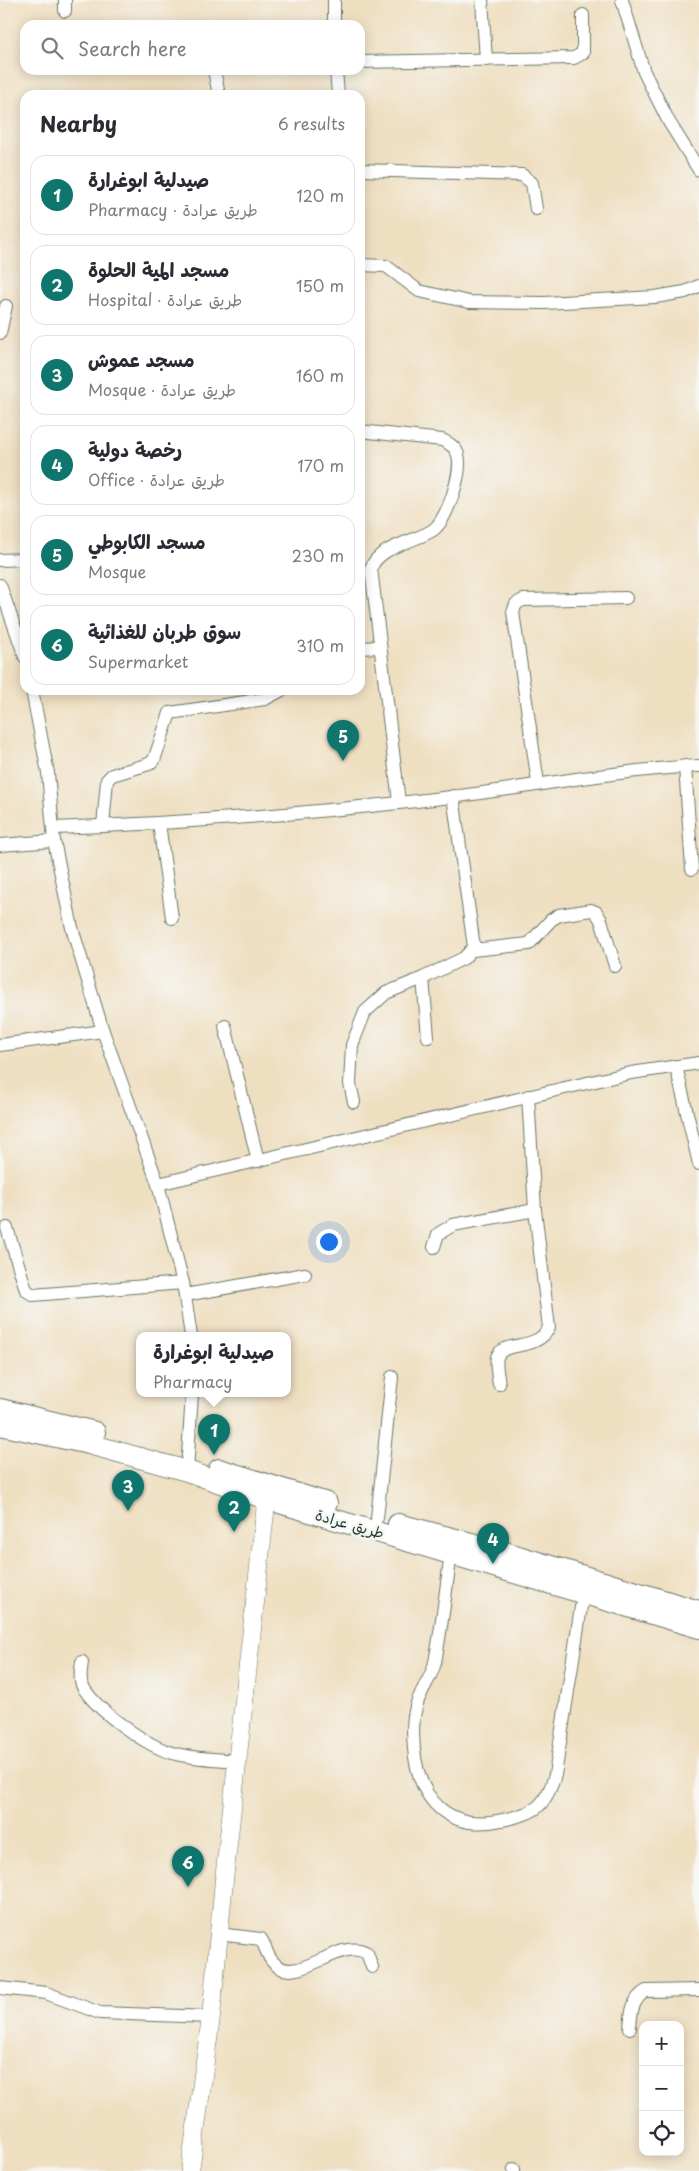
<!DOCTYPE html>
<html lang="en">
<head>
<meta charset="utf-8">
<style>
	:root { --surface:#fff; --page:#f7f7f7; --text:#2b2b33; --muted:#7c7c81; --line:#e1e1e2; --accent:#0f766e }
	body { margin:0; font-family:"Playpen Sans","Playpen Sans Arabic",sans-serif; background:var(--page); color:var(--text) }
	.controls { position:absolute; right:15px; bottom:15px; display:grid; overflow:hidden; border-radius:10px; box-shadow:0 2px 12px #0003 }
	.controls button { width:45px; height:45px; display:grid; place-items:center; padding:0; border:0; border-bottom:1px solid var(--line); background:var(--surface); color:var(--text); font:25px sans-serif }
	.you { position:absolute; left:328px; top:1241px; width:18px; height:18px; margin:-12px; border:4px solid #fff; border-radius:50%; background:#1a73e8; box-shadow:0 0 0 8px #1a73e833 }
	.badge { display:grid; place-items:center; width:32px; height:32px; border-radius:50%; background:var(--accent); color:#fff; font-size:16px; font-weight:700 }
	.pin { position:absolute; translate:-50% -41px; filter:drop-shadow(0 1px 2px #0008) }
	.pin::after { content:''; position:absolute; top:26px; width:18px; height:15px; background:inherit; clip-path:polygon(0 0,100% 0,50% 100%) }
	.popup { position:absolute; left:136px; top:1332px; width:155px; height:65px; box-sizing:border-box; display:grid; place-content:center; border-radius:10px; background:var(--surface); filter:drop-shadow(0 1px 4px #0005); font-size:16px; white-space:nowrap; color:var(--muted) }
	.popup b { font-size:19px; color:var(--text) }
	.popup::after { content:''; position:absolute; left:50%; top:100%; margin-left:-10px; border:10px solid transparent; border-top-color:var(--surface) }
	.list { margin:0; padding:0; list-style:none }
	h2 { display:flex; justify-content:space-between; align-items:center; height:65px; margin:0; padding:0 20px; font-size:21px }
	h2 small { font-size:16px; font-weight:400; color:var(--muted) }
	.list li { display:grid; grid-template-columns:32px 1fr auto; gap:15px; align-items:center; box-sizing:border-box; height:80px; margin:0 10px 10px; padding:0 10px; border:1px solid var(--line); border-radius:15px }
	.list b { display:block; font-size:19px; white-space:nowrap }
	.list p { margin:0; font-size:16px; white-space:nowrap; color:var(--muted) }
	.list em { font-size:16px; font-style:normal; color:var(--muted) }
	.icon { flex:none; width:28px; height:28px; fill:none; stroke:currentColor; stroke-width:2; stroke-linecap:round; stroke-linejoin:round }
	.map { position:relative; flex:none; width:699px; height:2171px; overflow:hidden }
	.search { position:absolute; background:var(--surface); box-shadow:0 2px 12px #0003; left:20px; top:20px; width:345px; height:55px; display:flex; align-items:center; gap:12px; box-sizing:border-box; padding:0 18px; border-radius:15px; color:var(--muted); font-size:19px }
	.panel { position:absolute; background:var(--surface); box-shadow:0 2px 12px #0003; left:20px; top:90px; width:345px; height:605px; border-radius:15px }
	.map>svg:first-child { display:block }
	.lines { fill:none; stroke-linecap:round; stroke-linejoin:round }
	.street-casing { stroke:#687665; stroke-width:14 }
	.secondary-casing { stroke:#687665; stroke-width:19 }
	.primary-casing { stroke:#687665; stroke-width:22 }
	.street { stroke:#fff; stroke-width:12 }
	.secondary { stroke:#fff; stroke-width:18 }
	.primary { stroke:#fff; stroke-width:20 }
	.labels { text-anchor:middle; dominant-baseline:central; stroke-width:5; stroke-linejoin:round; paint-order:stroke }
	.street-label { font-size:15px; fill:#1f3d34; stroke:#f6f6f2 }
</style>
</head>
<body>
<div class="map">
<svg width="699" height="2171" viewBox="0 0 699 2171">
	<rect width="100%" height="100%" fill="#f6f6f2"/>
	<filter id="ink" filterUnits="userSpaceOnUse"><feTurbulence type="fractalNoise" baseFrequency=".02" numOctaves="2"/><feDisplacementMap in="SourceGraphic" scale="10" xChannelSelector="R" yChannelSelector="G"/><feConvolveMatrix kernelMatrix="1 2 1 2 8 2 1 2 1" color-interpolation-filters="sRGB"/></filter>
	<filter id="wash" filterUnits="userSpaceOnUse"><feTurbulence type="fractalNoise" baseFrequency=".0096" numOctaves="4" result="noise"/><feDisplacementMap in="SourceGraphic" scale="20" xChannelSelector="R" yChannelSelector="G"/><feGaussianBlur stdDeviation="1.12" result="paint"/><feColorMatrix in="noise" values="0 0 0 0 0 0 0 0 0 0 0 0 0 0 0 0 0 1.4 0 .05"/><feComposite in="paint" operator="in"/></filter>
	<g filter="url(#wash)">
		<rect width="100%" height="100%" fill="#efdfc1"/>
	</g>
	<g filter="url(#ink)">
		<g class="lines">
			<g class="street-casing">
				<g id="street">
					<path d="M 65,0 L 65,11"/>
					<path d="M 334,0 L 334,25"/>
					<path d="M 482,0 L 486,60"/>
					<path d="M 622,0 L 644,72 L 669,122 L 699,170"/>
					<path d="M 360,62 L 574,58 L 583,53 L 583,15"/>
					<path d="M 336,70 L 338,95"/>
					<path d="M 215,75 L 219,95"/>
					<path d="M 360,170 L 522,175 L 532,183 L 536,209"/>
					<path d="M 360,265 L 386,266 L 419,291 L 469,302 L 544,303 L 655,297 L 685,292 L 699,286"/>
					<path d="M 0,333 L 6,306"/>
					<path d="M 360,431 L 442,440 C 449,443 456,447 458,455 C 463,472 447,520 433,530 C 415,542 379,546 371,568 L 399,802"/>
					<path d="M 0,560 L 25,559"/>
					<path d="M 0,585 L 25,657"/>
					<path d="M 360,648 L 379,647"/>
					<path d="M 32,690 L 48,773 L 54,841 L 72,928 L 103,1031 L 158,1184 L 183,1283 L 191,1336"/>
					<path d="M 685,766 L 692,869"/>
					<path d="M 538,783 L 513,612 L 516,604 L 523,600 L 626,598"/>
					<path d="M 159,823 L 172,918"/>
					<path d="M 103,826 L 107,780 L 112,775 L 149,764 L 154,760 L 170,713 L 265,699 L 282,690"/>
					<path d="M 54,828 C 186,823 319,813 451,797 C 533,787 616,770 699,766"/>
					<path d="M 0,845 L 54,841"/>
					<path d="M 473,950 L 529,944 L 551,920 L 559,915 L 591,910 L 596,912 L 601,920 L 615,966"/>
					<path d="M 423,978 L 428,1037"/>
					<path d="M 225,1026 L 258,1161"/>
					<path d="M 0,1045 L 103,1031"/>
					<path d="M 676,1066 L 699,1164"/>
					<path d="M 354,1102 L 350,1084 L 352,1045 L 365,1012 L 386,993 L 423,978 L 464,958 L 474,947 L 453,796"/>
					<path d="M 158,1184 L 565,1088 L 631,1073 L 699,1063"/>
					<path d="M 7,1228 L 26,1290 L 33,1295 L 183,1283"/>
					<path d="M 434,1247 L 438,1234 L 453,1225 L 535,1210 L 528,1096"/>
					<path d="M 185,1295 L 305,1274"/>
					<path d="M 499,1384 C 498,1376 495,1364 497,1357 C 503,1340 536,1352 549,1328 L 535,1210"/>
					<path d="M 187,1471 L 192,1394"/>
					<path d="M 377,1518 L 392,1377"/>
					<path d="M 451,1553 C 446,1589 442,1626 435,1662 C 432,1678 419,1692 416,1707 C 412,1721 413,1735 414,1749 C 419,1800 448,1832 502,1820 C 535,1813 545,1808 555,1775 L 583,1594"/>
					<path d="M 82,1662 C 81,1670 79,1677 82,1685 C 95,1710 149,1748 176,1754 C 196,1759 217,1759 237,1761"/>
					<path d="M 218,1934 L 261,1939 C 266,1947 267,1957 274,1963 C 297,1988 339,1936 367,1953 L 372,1967"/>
					<path d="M 0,1988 L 46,1993 L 100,2013 L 211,2017"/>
					<path d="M 630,2028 C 631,2013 632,1999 646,1991 L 699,1990"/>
					<path d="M 514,2169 L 514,2171"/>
				</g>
			</g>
			<g class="secondary-casing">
				<path id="secondary" d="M 190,2171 L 211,2017 L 224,1880 L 268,1486"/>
			</g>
			<g class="primary-casing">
				<g id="primary">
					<path d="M 0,1409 L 95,1432"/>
					<path d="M 0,1425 L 89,1444 L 187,1471 L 266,1499 L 699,1628"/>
					<path d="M 219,1469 L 327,1503"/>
					<path d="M 398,1524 L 502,1551 L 699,1611"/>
				</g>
			</g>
			<use href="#street" class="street"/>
			<use href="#secondary" class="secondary"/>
			<use href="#primary" class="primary"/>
		</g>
	</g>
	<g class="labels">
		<g class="street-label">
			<text transform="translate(350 1523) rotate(16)">طريق عرادة</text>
		</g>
	</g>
</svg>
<div class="controls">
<button>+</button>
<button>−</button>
<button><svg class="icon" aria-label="locate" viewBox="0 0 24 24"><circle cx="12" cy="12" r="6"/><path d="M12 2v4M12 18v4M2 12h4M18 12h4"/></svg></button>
</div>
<div class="you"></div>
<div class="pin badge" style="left:214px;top:1455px">1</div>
<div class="popup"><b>صيدلية ابوغرارة</b>Pharmacy</div>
<div class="pin badge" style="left:234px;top:1532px">2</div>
<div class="pin badge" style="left:128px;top:1511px">3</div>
<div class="pin badge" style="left:493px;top:1564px">4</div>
<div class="pin badge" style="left:343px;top:761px">5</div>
<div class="pin badge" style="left:188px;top:1887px">6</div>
<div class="search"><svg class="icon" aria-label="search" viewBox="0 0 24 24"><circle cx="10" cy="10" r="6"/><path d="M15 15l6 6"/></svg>Search here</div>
<section class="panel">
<h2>Nearby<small>6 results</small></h2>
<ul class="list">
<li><span class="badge">1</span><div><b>صيدلية ابوغرارة</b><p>Pharmacy · طريق عرادة</p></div><em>120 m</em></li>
<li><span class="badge">2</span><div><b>مسجد المية الحلوة</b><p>Hospital · طريق عرادة</p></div><em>150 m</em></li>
<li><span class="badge">3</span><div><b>مسجد عموش</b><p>Mosque · طريق عرادة</p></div><em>160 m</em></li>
<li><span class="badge">4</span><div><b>رخصة دولية</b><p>Office · طريق عرادة</p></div><em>170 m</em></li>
<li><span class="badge">5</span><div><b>مسجد الكابوطي</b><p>Mosque</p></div><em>230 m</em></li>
<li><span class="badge">6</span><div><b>سوق طربان للغذائية</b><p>Supermarket</p></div><em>310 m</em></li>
</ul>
</section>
</div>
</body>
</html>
